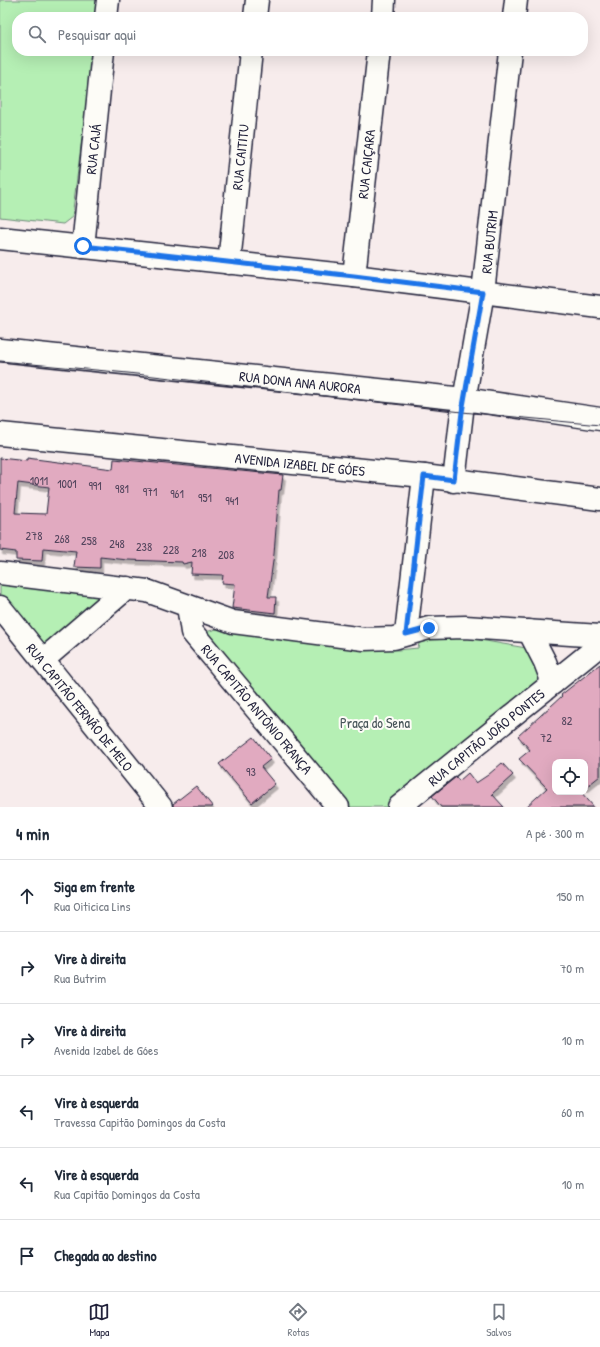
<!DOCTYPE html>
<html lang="pt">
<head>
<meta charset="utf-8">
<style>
	:root { --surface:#fff; --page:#f2f2f3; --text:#1f2937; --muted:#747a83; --line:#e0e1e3; --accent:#22223b }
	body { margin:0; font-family:"Patrick Hand",sans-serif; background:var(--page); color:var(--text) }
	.controls { position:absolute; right:12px; bottom:12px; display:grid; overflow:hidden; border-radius:8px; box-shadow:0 4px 16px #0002 }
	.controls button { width:36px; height:36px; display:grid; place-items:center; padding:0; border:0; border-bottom:1px solid var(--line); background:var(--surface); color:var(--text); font:20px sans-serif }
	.stop { position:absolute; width:12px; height:12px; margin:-9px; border:3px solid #1a73e8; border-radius:50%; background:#fff }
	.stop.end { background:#1a73e8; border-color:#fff; box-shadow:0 1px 4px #0008 }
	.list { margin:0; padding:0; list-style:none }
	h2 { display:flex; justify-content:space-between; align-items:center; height:52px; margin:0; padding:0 16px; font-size:17px }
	h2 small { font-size:13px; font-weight:400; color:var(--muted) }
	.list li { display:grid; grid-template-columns:26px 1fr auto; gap:12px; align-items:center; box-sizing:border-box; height:72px; padding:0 16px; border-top:1px solid var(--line) }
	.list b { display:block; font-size:15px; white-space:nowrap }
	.list p { margin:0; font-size:13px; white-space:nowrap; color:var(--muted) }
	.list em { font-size:13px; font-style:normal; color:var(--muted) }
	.icon { flex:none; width:22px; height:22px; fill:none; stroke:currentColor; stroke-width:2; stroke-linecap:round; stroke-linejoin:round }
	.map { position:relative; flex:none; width:600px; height:807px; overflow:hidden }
	.search { position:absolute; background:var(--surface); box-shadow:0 4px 16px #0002; left:12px; right:12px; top:12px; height:44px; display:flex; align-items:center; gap:10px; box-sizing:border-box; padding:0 14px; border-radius:16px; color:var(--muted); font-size:15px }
	.sheet { height:484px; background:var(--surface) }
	nav { display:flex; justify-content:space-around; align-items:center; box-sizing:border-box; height:56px; border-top:1px solid var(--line); background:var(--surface); font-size:11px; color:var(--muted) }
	nav a { display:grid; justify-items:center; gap:2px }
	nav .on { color:var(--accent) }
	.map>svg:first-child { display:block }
	.green { fill:#b5efb4; stroke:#6c8878 }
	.building { fill:#e1aac0; stroke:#22223b; fill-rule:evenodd; filter:url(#shadow) }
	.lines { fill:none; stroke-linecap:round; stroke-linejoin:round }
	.minor-casing { stroke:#22223b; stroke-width:25 }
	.minor { stroke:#fdfcf7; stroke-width:22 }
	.tram { stroke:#22223b; stroke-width:1 }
	.route { stroke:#1a73e8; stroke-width:5 }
	.labels { text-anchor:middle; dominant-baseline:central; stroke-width:4; stroke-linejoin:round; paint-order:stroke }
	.number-label { font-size:12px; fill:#52445c }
	.street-label { font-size:14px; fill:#22223b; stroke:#fdfcf7 }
	.park-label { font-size:14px; fill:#475559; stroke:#fdfcf7 }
</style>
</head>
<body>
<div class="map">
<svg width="600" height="807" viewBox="0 0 600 807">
	<defs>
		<filter id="shadow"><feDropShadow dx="2.5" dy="4.5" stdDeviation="0" flood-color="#0004"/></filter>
	</defs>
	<rect width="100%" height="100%" fill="#f7ecec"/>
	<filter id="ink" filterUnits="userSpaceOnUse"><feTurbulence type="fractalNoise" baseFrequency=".025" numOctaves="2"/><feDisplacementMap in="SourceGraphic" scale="8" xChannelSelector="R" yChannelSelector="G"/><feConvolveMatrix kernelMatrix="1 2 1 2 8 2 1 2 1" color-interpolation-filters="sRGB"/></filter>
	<g filter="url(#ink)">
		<g class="green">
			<path d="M 0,0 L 100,0 L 98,17 L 17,17 L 17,51 L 93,51 L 72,217 L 63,224 L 0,217 Z"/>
			<path d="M 0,583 L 117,593 L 44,655 L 0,600 Z"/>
			<path d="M 229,626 L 398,650 L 418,648 L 422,630 L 532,649 L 544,681 L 390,807 L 347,807 L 205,632 Z"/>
		</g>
		<g class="building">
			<path d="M 0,458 L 27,461 L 27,458 L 113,469 L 114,459 L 283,475 L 281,490 L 279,490 L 274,554 L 268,597 L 276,597 L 275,613 L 232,608 L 235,584 L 222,583 L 223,575 L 191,574 L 192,562 L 183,564 L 182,562 L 128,560 L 100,557 L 100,568 L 74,567 L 76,551 L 43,548 L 42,561 L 16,560 L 16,552 L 0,550 ZM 18,483 L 49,487 L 46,514 L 15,513 Z"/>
			<path d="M 600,664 L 600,776 L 585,788 L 585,762 L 555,762 L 555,792 L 581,792 L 594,807 L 526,807 L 547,788 L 519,759 L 530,750 L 518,736 L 562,696 L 561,695 Z"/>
			<path d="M 254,737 L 271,759 L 261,767 L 275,784 L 252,803 L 219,764 Z"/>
			<path d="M 502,763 L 513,775 L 492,794 L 504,807 L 441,807 L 432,796 L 456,777 L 459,781 L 468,773 L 476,783 L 488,775 Z"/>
			<path d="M 196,786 L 213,807 L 173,807 L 173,804 Z"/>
		</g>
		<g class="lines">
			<g class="minor-casing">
				<g id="minor">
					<path d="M 106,17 L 108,0"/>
					<path d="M 255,17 L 257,0"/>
					<path d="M 383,17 L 384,0"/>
					<path d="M 514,17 L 516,0"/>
					<path d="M 0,238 L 354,276 L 600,307"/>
					<path d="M 83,247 L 103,51"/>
					<path d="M 229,263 L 251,51"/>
					<path d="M 354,276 L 379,51"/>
					<path d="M 0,350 L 464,399 L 600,419"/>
					<path d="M 0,434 L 424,476 L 600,499"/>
					<path d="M 454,481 L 462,412 L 483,292 L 510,51"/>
					<path d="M 0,573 L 147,591 L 233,622 L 364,639 L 394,638 L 429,628 L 465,627 L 600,636"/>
					<path d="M 188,606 L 192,632 L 338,807"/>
					<path d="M 0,607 L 161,807"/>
					<path d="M 529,631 L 545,662 L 553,683"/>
					<path d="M 406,634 L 424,476"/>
					<path d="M 43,660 L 127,588"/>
					<path d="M 399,807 L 600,645"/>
				</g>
			</g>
			<use href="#minor" class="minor"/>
			<path class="tram" d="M 0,361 L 128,373 L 462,412 L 600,425"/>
		</g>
	</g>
	<g class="lines" filter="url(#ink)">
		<path class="route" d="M 83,246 L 354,276 L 483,292 L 462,412 L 454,480 L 424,476 L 406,634 L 429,628"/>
	</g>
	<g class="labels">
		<g class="number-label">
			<text x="39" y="480">1011</text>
			<text x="67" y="483">1001</text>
			<text x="95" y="485">991</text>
			<text x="122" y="488">981</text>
			<text x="150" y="491">971</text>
			<text x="177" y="493">961</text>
			<text x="205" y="497">951</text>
			<text x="232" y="500">941</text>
			<text x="34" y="535">278</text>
			<text x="62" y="538">268</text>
			<text x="89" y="540">258</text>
			<text x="117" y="543">248</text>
			<text x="144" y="546">238</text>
			<text x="171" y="549">228</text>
			<text x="199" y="552">218</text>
			<text x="226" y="554">208</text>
			<text x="567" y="720">82</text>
			<text x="546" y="737">72</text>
			<text x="251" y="771">93</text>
		</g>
		<g class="street-label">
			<text transform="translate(93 149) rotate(-84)">RUA CAJÁ</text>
			<text transform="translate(240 157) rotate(-84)">RUA CAITITU</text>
			<text transform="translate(366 164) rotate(-84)">RUA CAIÇARA</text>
			<text transform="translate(489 242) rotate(-84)">RUA BUTRIM</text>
			<text transform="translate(300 382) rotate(6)">RUA DONA ANA AURORA</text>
			<text transform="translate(300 464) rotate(6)">AVENIDA IZABEL DE GÓES</text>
			<text transform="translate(80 707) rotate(51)">RUA CAPITÃO FERNÃO DE MELO</text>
			<text transform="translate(257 709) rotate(50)">RUA CAPITÃO ANTÔNIO FRANÇA</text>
			<text transform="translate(486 737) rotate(-39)">RUA CAPITÃO JOÃO PONTES</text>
		</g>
		<g class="park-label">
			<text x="375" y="722">Praça do Sena</text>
		</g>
	</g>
</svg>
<div class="controls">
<button><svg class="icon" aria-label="locate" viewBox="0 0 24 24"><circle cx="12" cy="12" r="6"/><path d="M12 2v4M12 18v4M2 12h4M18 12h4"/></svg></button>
</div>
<div class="stop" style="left:83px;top:246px"></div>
<div class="stop end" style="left:429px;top:628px"></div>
<div class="search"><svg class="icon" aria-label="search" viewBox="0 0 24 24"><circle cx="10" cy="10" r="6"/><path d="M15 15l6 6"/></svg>Pesquisar aqui</div>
</div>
<section class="sheet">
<h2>4 min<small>A pé · 300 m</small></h2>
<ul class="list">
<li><svg class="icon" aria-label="ahead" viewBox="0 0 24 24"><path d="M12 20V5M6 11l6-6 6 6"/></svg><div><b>Siga em frente</b><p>Rua Oiticica Lins</p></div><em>150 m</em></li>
<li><svg class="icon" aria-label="right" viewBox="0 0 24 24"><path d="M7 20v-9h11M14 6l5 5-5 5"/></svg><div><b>Vire à direita</b><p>Rua Butrim</p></div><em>70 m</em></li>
<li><svg class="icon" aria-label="right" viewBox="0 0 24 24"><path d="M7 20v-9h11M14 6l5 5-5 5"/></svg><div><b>Vire à direita</b><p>Avenida Izabel de Góes</p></div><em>10 m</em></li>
<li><svg class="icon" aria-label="left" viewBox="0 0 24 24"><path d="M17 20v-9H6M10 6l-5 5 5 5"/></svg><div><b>Vire à esquerda</b><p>Travessa Capitão Domingos da Costa</p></div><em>60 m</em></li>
<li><svg class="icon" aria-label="left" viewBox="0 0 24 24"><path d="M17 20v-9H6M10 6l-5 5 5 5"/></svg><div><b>Vire à esquerda</b><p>Rua Capitão Domingos da Costa</p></div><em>10 m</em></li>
<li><svg class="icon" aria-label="arrive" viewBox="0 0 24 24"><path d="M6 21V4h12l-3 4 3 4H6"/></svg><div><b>Chegada ao destino</b></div></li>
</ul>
</section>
<nav>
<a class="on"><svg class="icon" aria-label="map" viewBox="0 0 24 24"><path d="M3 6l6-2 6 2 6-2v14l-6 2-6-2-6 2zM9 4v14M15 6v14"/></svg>Mapa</a>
<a><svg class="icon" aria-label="directions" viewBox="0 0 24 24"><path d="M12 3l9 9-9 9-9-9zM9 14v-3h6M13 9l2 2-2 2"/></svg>Rotas</a>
<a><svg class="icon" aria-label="saved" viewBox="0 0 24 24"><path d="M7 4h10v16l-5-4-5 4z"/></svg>Salvos</a>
</nav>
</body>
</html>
